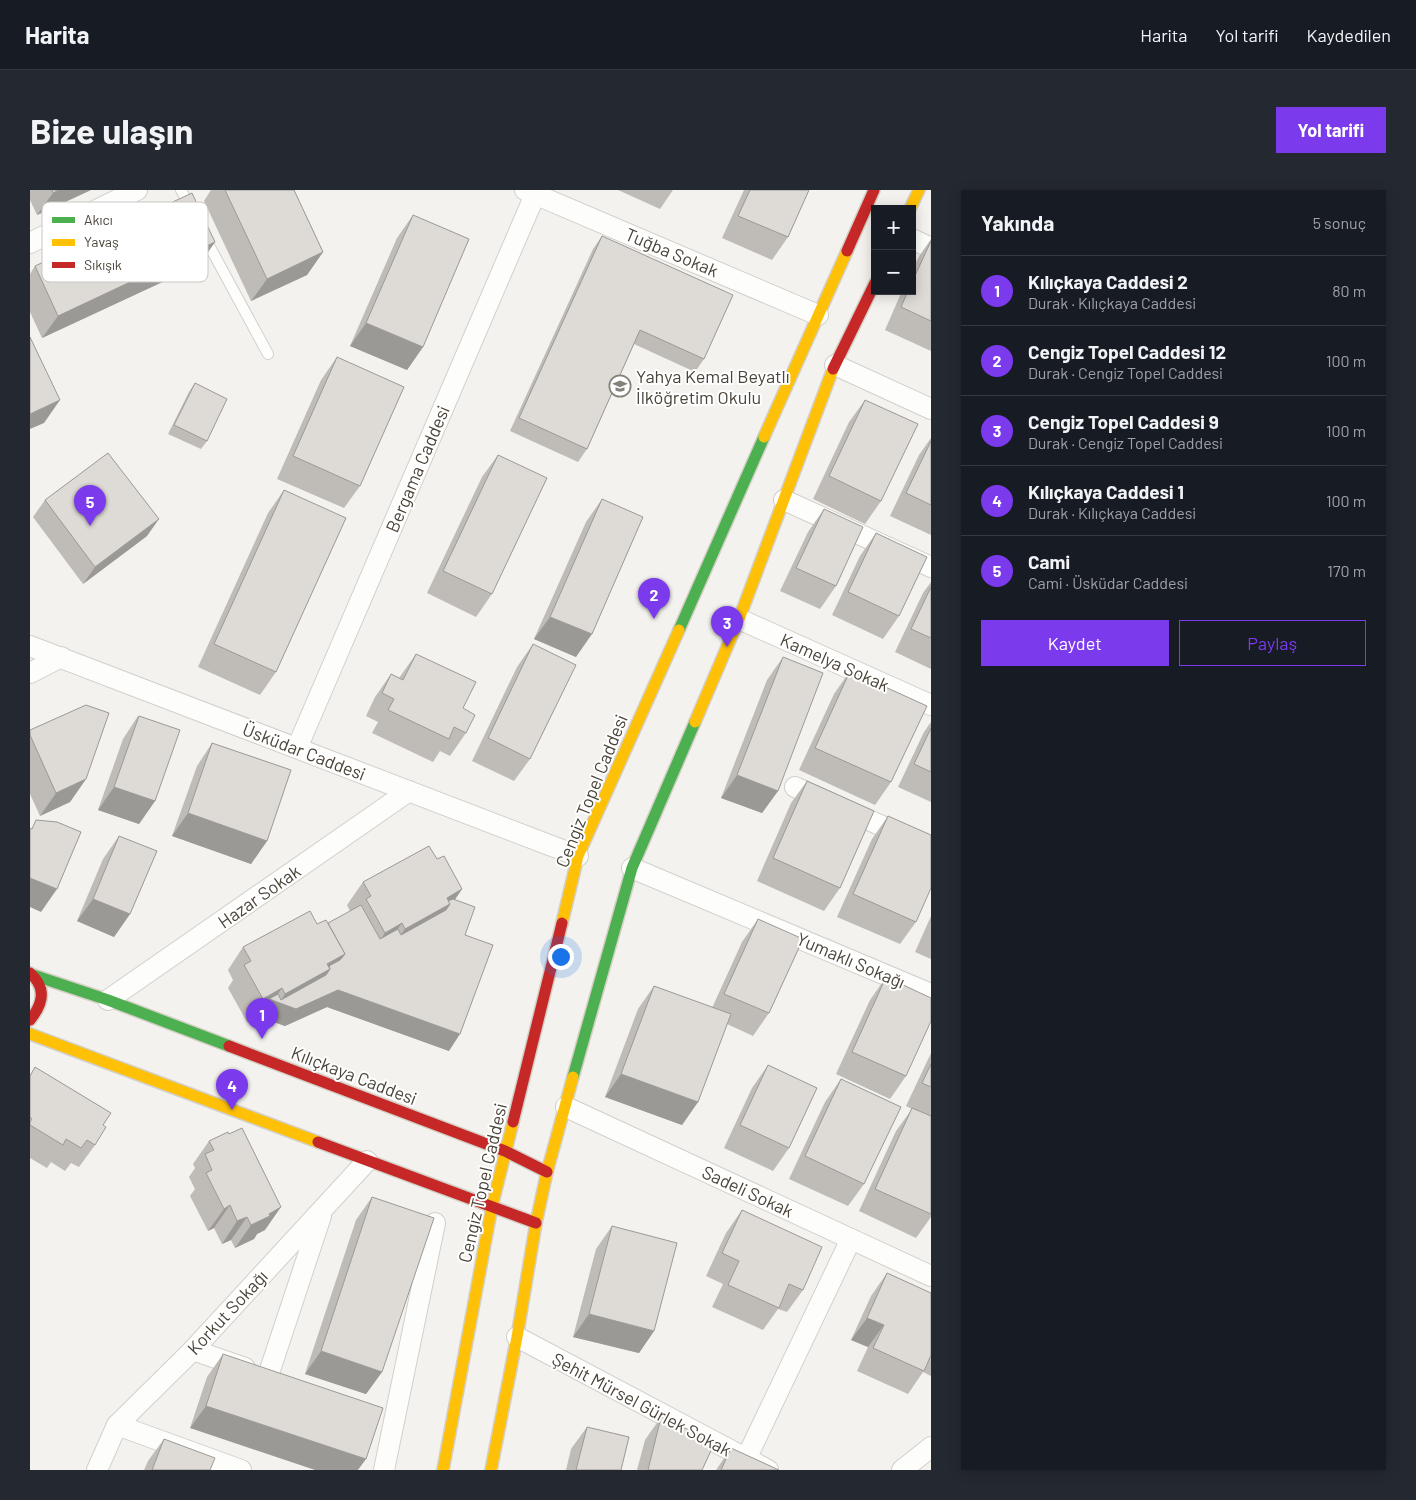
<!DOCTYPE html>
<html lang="tr">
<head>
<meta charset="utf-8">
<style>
	:root { --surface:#171b24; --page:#242831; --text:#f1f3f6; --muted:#9ea1a6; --line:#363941; --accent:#7c3aed }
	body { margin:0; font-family:Barlow,sans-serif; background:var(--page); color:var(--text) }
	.controls { position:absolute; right:15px; top:15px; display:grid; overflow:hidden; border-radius:0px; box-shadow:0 2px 12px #0003 }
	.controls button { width:45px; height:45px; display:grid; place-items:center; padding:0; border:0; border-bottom:1px solid var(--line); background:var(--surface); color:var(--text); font:25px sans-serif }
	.you { position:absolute; left:530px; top:766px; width:18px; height:18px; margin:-12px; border:4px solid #fff; border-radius:50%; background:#1a73e8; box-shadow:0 0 0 8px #1a73e833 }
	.badge { display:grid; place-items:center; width:32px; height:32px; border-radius:50%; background:var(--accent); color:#fff; font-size:16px; font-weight:700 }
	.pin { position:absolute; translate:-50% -41px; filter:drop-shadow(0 1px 2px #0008) }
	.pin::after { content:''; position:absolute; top:26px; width:18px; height:15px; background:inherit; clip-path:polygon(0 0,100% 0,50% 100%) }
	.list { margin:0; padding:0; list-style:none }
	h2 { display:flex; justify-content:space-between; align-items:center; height:65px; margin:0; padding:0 20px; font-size:21px }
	h2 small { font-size:16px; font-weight:400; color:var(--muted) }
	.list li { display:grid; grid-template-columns:32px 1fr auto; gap:15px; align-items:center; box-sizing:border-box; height:70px; padding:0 20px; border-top:1px solid var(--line) }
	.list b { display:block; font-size:19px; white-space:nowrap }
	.list p { margin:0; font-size:16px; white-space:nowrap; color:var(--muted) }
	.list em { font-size:16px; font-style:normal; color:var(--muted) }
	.actions { display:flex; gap:10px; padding:15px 20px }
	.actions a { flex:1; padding:11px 0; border:1px solid var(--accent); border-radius:0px; text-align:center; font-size:18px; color:var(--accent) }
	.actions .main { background:var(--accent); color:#fff }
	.map { position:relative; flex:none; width:901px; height:1280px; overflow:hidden; border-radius:0px }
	header { display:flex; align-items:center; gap:30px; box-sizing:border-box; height:70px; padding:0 25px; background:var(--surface); border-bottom:1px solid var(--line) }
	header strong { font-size:24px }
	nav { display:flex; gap:28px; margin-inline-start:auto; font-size:18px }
	.intro { display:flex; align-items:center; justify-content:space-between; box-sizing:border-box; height:120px; padding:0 30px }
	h1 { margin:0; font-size:35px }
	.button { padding:12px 22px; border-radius:0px; background:var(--accent); color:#fff; font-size:18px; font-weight:700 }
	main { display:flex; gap:30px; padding:0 30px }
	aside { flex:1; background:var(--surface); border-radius:0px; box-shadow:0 2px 12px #0003 }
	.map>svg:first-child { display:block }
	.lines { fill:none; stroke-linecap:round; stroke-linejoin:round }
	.lane-casing { stroke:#d2d0cb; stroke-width:12 }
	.street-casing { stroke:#d2d0cb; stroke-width:22 }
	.fast-casing { stroke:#d3cfc5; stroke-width:14 }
	.slow-casing { stroke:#d3cfc5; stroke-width:14 }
	.jam-casing { stroke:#d3cfc5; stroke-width:14 }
	.lane { stroke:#fdfdfc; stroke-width:10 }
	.street { stroke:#fdfdfc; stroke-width:20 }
	.fast { stroke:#4caf50; stroke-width:11 }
	.slow { stroke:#ffc107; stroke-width:11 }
	.jam { stroke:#c62828; stroke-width:11 }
	.wall { fill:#bfbcb8 }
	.shaded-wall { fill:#9b9996 }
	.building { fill:#dedbd6; stroke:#9b9996 }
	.labels { text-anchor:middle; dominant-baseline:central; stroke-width:4; stroke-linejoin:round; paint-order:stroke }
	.street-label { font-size:18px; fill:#4b4439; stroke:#fff }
	.poi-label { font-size:18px; fill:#4b4439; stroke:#fff; text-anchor:start }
	.key { fill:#fff; stroke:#c9c7c4; stroke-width:1 }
	.key-label { font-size:14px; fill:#4b4439 }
</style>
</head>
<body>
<header>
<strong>Harita</strong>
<nav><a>Harita</a><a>Yol tarifi</a><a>Kaydedilen</a></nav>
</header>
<div class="intro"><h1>Bize ulaşın</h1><a class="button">Yol tarifi</a></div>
<main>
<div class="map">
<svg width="901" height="1280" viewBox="0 0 901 1280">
	<rect width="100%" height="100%" fill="#f4f2ee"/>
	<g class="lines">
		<g class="lane-casing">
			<g id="lane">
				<path d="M 151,0 L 160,17"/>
				<path d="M 175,48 L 238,164"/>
			</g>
		</g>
		<g class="street-casing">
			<g id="street">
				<path d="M 495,0 L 788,125"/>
				<path d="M 882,49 L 901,58"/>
				<path d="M 0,53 L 107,0"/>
				<path d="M 805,175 L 901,219"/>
				<path d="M 754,310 L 901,377"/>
				<path d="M 709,429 L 901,515"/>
				<path d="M 0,456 L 548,666"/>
				<path d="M 0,483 L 31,467"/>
				<path d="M 267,558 L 507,0"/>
				<path d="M 765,597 L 901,658"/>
				<path d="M 602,678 L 901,804"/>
				<path d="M 78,810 L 379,601"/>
				<path d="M 536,917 L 901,1086"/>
				<path d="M 487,1147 L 738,1280"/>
				<path d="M 163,1160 L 215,1178"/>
				<path d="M 238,1186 L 291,1026"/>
				<path d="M 87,1235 L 211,1280"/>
				<path d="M 716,1269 L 821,1049"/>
				<path d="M 67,1280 L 87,1235 L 163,1160 L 337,971"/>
				<path d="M 354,1280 L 405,1033"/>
				<path d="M 872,1280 L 901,1257"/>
			</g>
		</g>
		<g class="fast-casing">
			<g id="fast">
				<path d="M 649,440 L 734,247"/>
				<path d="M 3,785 L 78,810 L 199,856"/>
				<path d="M 543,887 L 602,678 L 665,532"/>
			</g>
		</g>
		<g class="slow-casing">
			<g id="slow">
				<path d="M 880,19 L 889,0"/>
				<path d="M 734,247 L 817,61"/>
				<path d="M 665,532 L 709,429 L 803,179"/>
				<path d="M 532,733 L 548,666 L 649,440"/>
				<path d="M 0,844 L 288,952"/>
				<path d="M 413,1280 L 462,1016 L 483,932"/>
				<path d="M 461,1280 L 487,1147 L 506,1033 L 517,982 L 543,887"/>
			</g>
		</g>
		<g class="jam-casing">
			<g id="jam">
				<path d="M 817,61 L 844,0"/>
				<path d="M 803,179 L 845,93"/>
				<path d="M 0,783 C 17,798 13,814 0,830"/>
				<path d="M 199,856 L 475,961 L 517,982"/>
				<path d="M 483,932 L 532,733"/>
				<path d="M 288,952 L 506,1033"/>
			</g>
		</g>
		<use href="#lane" class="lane"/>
		<use href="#street" class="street"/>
		<use href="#fast" class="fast"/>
		<use href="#slow" class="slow"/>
		<use href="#jam" class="jam"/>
	</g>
	<g class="wall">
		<path d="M 0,0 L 61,0 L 7,25 L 0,10 Z"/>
		<path d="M 181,0 L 264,0 L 293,62 L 277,85 L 221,111 L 174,11 Z"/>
		<path d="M 588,0 L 643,0 L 630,19 Z"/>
		<path d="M 714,0 L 779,0 L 758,47 L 742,70 L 692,48 Z"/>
		<path d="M 383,25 L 393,157 L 377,180 L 320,156 L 367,48 Z"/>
		<path d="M 572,46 L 674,169 L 665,182 L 604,154 L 557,259 L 548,272 L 480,241 L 563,59 Z"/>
		<path d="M 901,49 L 901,161 L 855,140 L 872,101 L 882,101 L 882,80 L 888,68 Z"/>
		<path d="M 185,52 L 169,75 L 12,148 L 0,122 L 0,84 L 5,76 Z"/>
		<path d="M 307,167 L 330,296 L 314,318 L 247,289 L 291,190 Z"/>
		<path d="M 165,193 L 177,251 L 171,259 L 138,244 L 159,202 Z"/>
		<path d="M 835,210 L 851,311 L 835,334 L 783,309 L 819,232 Z"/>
		<path d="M 901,248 L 901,345 L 860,326 L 889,265 Z"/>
		<path d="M 468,265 L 462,404 L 446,427 L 397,403 L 452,287 Z"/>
		<path d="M 254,300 L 246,482 L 230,505 L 168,477 L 238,323 Z"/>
		<path d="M 572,309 L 546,467 L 504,449 L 556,332 Z"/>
		<path d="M 15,310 L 117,346 L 53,394 L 3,327 Z"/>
		<path d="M 794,319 L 806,396 L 790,419 L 750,401 L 778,342 Z"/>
		<path d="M 846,343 L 869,426 L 853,449 L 802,425 L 830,366 Z"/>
		<path d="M 901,392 L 901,479 L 865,462 L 893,403 Z"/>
		<path d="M 503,454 L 500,569 L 484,591 L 442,571 L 487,477 Z"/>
		<path d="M 386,464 L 433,518 L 436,543 L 420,566 L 410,561 L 403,572 L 342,543 L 348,532 L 336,526 L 345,507 L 361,484 L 369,488 Z"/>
		<path d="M 753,467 L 748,601 L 732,623 L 691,608 L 737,490 Z"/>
		<path d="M 820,481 L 861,592 L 845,615 L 769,580 L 804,504 Z"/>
		<path d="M 108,526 L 125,611 L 109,634 L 68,620 L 93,549 Z"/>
		<path d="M 901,532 L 901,612 L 868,597 L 894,542 Z"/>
		<path d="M 0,540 L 56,589 L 40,612 L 10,626 L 0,604 Z"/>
		<path d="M 182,553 L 237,651 L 221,674 L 142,646 L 167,576 Z"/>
		<path d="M 777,591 L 810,698 L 794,721 L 727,691 L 761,613 Z"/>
		<path d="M 858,626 L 886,732 L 870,754 L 807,727 L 842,649 Z"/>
		<path d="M 89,646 L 100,724 L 84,747 L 47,731 L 73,669 Z"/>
		<path d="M 407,669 L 432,699 L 425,710 L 435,745 L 419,861 L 297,817 L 255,836 L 227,826 L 217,832 L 198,798 L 203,790 L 198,780 L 213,757 L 287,734 L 298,733 L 320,721 L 317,715 L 333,692 Z"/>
		<path d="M 901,726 L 901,769 L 885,762 Z"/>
		<path d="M 728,729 L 739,823 L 723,846 L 697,834 L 668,912 L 652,935 L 575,907 L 608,819 L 624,796 L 682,818 L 712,752 Z"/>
		<path d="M 856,787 L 876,886 L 860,909 L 806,884 L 840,810 Z"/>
		<path d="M 901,863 L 901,1027 L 886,1048 L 829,1021 L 866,941 L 882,919 L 876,916 Z"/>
		<path d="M 738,875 L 759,958 L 743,981 L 694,958 L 722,898 Z"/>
		<path d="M 5,877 L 73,935 L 65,955 L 49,977 L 41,973 L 35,981 L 21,972 L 17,978 L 0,968 L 0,885 Z"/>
		<path d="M 811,889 L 834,994 L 818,1016 L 759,989 L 795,912 Z"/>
		<path d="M 179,951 L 235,1040 L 227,1044 L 224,1049 L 205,1058 L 201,1050 L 192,1054 L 184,1038 L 178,1041 L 160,1006 L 165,999 L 159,987 L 165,978 L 163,974 Z"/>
		<path d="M 342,1007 L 352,1182 L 336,1204 L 275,1184 L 326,1030 Z"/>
		<path d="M 712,1020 L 773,1100 L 757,1122 L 748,1119 L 733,1140 L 682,1117 L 693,1094 L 676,1086 L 696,1043 Z"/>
		<path d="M 582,1036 L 624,1141 L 609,1163 L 543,1147 L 566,1059 Z"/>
		<path d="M 857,1083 L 901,1103 L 901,1186 L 893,1182 L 878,1204 L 827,1181 L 838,1157 L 821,1150 L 841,1106 Z"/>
		<path d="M 193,1164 L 328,1280 L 160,1238 L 177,1187 Z"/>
		<path d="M 631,1227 L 672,1280 L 607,1280 L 615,1250 Z"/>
		<path d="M 557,1237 L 591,1280 L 536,1280 L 541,1259 Z"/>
		<path d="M 134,1249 L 180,1280 L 114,1280 L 118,1271 Z"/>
		<path d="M 701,1258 L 749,1280 L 686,1280 Z"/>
	</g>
	<g class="shaded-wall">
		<path d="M 29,0 L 61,0 L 7,25 L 23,3 Z"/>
		<path d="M 185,52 L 169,75 L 12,148 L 28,126 Z"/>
		<path d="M 293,62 L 277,85 L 221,111 L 237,89 Z"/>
		<path d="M 336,133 L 393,157 L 377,180 L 320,156 Z"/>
		<path d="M 30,210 L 14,233 L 0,239 L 0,224 Z"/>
		<path d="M 129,329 L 117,346 L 53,394 L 65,377 Z"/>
		<path d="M 520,427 L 562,444 L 546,467 L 504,449 Z"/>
		<path d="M 707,585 L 748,601 L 732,623 L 691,608 Z"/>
		<path d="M 56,589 L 40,612 L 10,626 L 26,603 Z"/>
		<path d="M 84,597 L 125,611 L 109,634 L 68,620 Z"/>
		<path d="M 158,623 L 237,651 L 221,674 L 142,646 Z"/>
		<path d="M 0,688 L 27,699 L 11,722 L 0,717 Z"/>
		<path d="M 432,699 L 416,722 L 359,761 L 375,739 L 417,708 Z"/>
		<path d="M 63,709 L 100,724 L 84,747 L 47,731 Z"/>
		<path d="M 372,733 L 356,756 L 339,766 L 355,743 Z"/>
		<path d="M 315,764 L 308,800 L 430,844 L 419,861 L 297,817 L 255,836 L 227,826 L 217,832 L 233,809 L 252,798 L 243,811 L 249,813 L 255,804 L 297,774 Z"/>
		<path d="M 591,884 L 668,912 L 652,935 L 575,907 Z"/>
		<path d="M 200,1015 L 184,1038 L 178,1041 L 194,1019 Z"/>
		<path d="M 251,1017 L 235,1040 L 227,1044 L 224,1049 L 205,1058 L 221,1035 L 239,1024 Z"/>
		<path d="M 217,1027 L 201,1050 L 192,1054 L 207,1031 Z"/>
		<path d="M 559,1124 L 624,1141 L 609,1163 L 543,1147 Z"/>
		<path d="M 837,1128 L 854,1135 L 838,1157 L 821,1150 Z"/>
		<path d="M 291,1161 L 352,1182 L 336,1204 L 275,1184 Z"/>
		<path d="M 176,1216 L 336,1269 L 328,1280 L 285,1280 L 160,1238 Z"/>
	</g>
	<g class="building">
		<path d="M 22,0 L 29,0 L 23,3 Z"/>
		<path d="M 195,0 L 264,0 L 293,62 L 237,89 Z"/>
		<path d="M 720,0 L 779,0 L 758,47 L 708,26 Z"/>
		<path d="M 162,3 L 185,52 L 28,126 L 5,76 Z"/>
		<path d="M 383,25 L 439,49 L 393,157 L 336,133 Z"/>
		<path d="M 572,46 L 703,105 L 674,169 L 610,140 L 557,259 L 489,228 Z"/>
		<path d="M 901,51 L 901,131 L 871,117 L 878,101 L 882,101 L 882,92 Z"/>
		<path d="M 0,147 L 30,210 L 0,224 Z"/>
		<path d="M 307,167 L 374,197 L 330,296 L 263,266 Z"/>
		<path d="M 165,193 L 197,209 L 177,251 L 144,235 Z"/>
		<path d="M 835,210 L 888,234 L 851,311 L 799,286 Z"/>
		<path d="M 901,251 L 901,315 L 876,303 Z"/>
		<path d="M 78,263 L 129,329 L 65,377 L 15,310 Z"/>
		<path d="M 468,265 L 517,288 L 462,404 L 413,381 Z"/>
		<path d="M 254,300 L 316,328 L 246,482 L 184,454 Z"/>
		<path d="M 572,309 L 613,327 L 562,444 L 520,427 Z"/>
		<path d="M 794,319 L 833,337 L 806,396 L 766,378 Z"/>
		<path d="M 846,343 L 897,367 L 869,426 L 818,402 Z"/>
		<path d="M 901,397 L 901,448 L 881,439 Z"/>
		<path d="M 503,454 L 546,475 L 500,569 L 458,548 Z"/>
		<path d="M 386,464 L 446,492 L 433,518 L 445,525 L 436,543 L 424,537 L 419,549 L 358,520 L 364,509 L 352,503 L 361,484 L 373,490 Z"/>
		<path d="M 753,467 L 793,483 L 748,601 L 707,585 Z"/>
		<path d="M 820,481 L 897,516 L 861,592 L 785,558 Z"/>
		<path d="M 56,515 L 79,523 L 56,589 L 26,603 L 0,545 L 0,540 Z"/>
		<path d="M 109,526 L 150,540 L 125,611 L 84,597 Z"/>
		<path d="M 901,538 L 901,582 L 884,574 Z"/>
		<path d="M 182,553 L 261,580 L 237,651 L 158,623 Z"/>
		<path d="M 777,591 L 844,621 L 810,698 L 743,668 Z"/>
		<path d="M 858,626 L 901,645 L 901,698 L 886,732 L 823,704 Z"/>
		<path d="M 6,630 L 27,632 L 51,642 L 27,699 L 0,688 L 0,638 L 2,639 Z"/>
		<path d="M 89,646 L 127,661 L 100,724 L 63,709 Z"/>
		<path d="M 399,656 L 407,669 L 414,666 L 432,699 L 417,708 L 420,714 L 375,739 L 372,733 L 355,743 L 336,709 L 341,706 L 333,692 Z"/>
		<path d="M 423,709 L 445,717 L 435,745 L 463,755 L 430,844 L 308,800 L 266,819 L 239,809 L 248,804 L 251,810 L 296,785 L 300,779 L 299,776 L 310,770 L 315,764 L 298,733 L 331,715 L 350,749 L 368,739 L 371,745 L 416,720 L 420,714 L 418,711 Z"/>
		<path d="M 280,721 L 287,734 L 296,730 L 315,764 L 297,774 L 300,779 L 255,804 L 252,798 L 233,809 L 214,775 L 221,771 L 213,757 Z"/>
		<path d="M 728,729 L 773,749 L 739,823 L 694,804 Z"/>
		<path d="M 856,787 L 901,808 L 901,831 L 876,886 L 822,862 Z"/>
		<path d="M 624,796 L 701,824 L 668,912 L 591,884 Z"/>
		<path d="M 901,874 L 901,897 L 892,893 Z"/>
		<path d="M 738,875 L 787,898 L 759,958 L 710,935 Z"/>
		<path d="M 5,877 L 81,923 L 73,935 L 76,937 L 65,955 L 57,950 L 51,958 L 36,949 L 33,955 L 0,935 L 0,932 L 2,929 L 0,927 L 0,886 Z"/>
		<path d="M 811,889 L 871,917 L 834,994 L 775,966 Z"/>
		<path d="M 882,918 L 901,926 L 901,1024 L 845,999 Z"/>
		<path d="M 212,938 L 251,1017 L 239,1024 L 240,1026 L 221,1035 L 217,1027 L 207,1031 L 200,1015 L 194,1019 L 176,983 L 182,980 L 175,964 L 184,960 L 179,951 L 198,942 L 199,944 Z"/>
		<path d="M 342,1007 L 404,1028 L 352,1182 L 291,1161 Z"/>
		<path d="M 712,1020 L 792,1057 L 773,1100 L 759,1094 L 749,1118 L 698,1095 L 709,1071 L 692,1063 Z"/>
		<path d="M 582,1036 L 647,1053 L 624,1141 L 559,1124 Z"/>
		<path d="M 857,1083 L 901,1103 L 901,1165 L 894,1181 L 843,1158 L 854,1135 L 837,1128 Z"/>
		<path d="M 193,1164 L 353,1218 L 336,1269 L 176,1216 Z"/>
		<path d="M 631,1227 L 685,1252 L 672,1280 L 618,1280 Z"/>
		<path d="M 557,1237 L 599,1247 L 591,1280 L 546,1280 Z"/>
		<path d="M 134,1249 L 185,1268 L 180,1280 L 122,1280 Z"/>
		<path d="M 701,1258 L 749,1280 L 691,1280 Z"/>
	</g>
	<defs>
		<g id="school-ring" transform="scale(1.125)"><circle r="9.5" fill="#fff" stroke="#868178" stroke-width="1.5"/><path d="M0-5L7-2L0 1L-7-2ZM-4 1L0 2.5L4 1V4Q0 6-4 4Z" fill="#868178"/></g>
	</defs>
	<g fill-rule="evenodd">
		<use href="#school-ring" x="590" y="196"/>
	</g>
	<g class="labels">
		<g class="street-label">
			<text transform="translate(642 62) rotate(23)">Tuğba Sokak</text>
			<text transform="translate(387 279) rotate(-67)">Bergama Caddesi</text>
			<text transform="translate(805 472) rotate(24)">Kamelya Sokak</text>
			<text transform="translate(274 561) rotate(21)">Üsküdar Caddesi</text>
			<text transform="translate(561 601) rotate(-68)">Cengiz Topel Caddesi</text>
			<text transform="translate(229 706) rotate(-35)">Hazar Sokak</text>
			<text transform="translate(821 770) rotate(23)">Yumaklı Sokağı</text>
			<text transform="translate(324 885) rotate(21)">Kılıçkaya Caddesi</text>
			<text transform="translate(452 993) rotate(-77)">Cengiz Topel Caddesi</text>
			<text transform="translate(718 1001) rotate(25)">Sadeli Sokak</text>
			<text transform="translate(197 1122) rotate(-47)">Korkut Sokağı</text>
			<text transform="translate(612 1214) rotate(28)">Şehit Mürsel Gürlek Sokak</text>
		</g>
		<g class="poi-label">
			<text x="606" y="186">Yahya Kemal Beyatlı<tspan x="606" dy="21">İlköğretim Okulu</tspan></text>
		</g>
	</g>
	<rect x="12" y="12" width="166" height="80" rx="8" class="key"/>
	<rect x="22" y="27" width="23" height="6" fill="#4caf50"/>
	<rect x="22" y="49" width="23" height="7" fill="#ffc107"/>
	<rect x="22" y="72" width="23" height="6" fill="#c62828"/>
	<g class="key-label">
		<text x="54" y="35">Akıcı</text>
		<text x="54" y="57">Yavaş</text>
		<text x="54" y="80">Sıkışık</text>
	</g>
</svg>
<div class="controls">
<button>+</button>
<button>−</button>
</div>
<div class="you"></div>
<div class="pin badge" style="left:232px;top:849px">1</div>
<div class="pin badge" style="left:624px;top:429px">2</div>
<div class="pin badge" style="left:697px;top:457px">3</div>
<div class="pin badge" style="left:202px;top:920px">4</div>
<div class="pin badge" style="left:60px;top:336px">5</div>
</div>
<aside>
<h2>Yakında<small>5 sonuç</small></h2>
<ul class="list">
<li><span class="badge">1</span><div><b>Kılıçkaya Caddesi 2</b><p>Durak · Kılıçkaya Caddesi</p></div><em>80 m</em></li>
<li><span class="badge">2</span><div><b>Cengiz Topel Caddesi 12</b><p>Durak · Cengiz Topel Caddesi</p></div><em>100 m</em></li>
<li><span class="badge">3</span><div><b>Cengiz Topel Caddesi 9</b><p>Durak · Cengiz Topel Caddesi</p></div><em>100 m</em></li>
<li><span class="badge">4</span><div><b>Kılıçkaya Caddesi 1</b><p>Durak · Kılıçkaya Caddesi</p></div><em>100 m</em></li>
<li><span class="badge">5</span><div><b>Cami</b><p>Cami · Üsküdar Caddesi</p></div><em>170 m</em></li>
</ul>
<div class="actions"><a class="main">Kaydet</a><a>Paylaş</a></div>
</aside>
</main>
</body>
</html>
